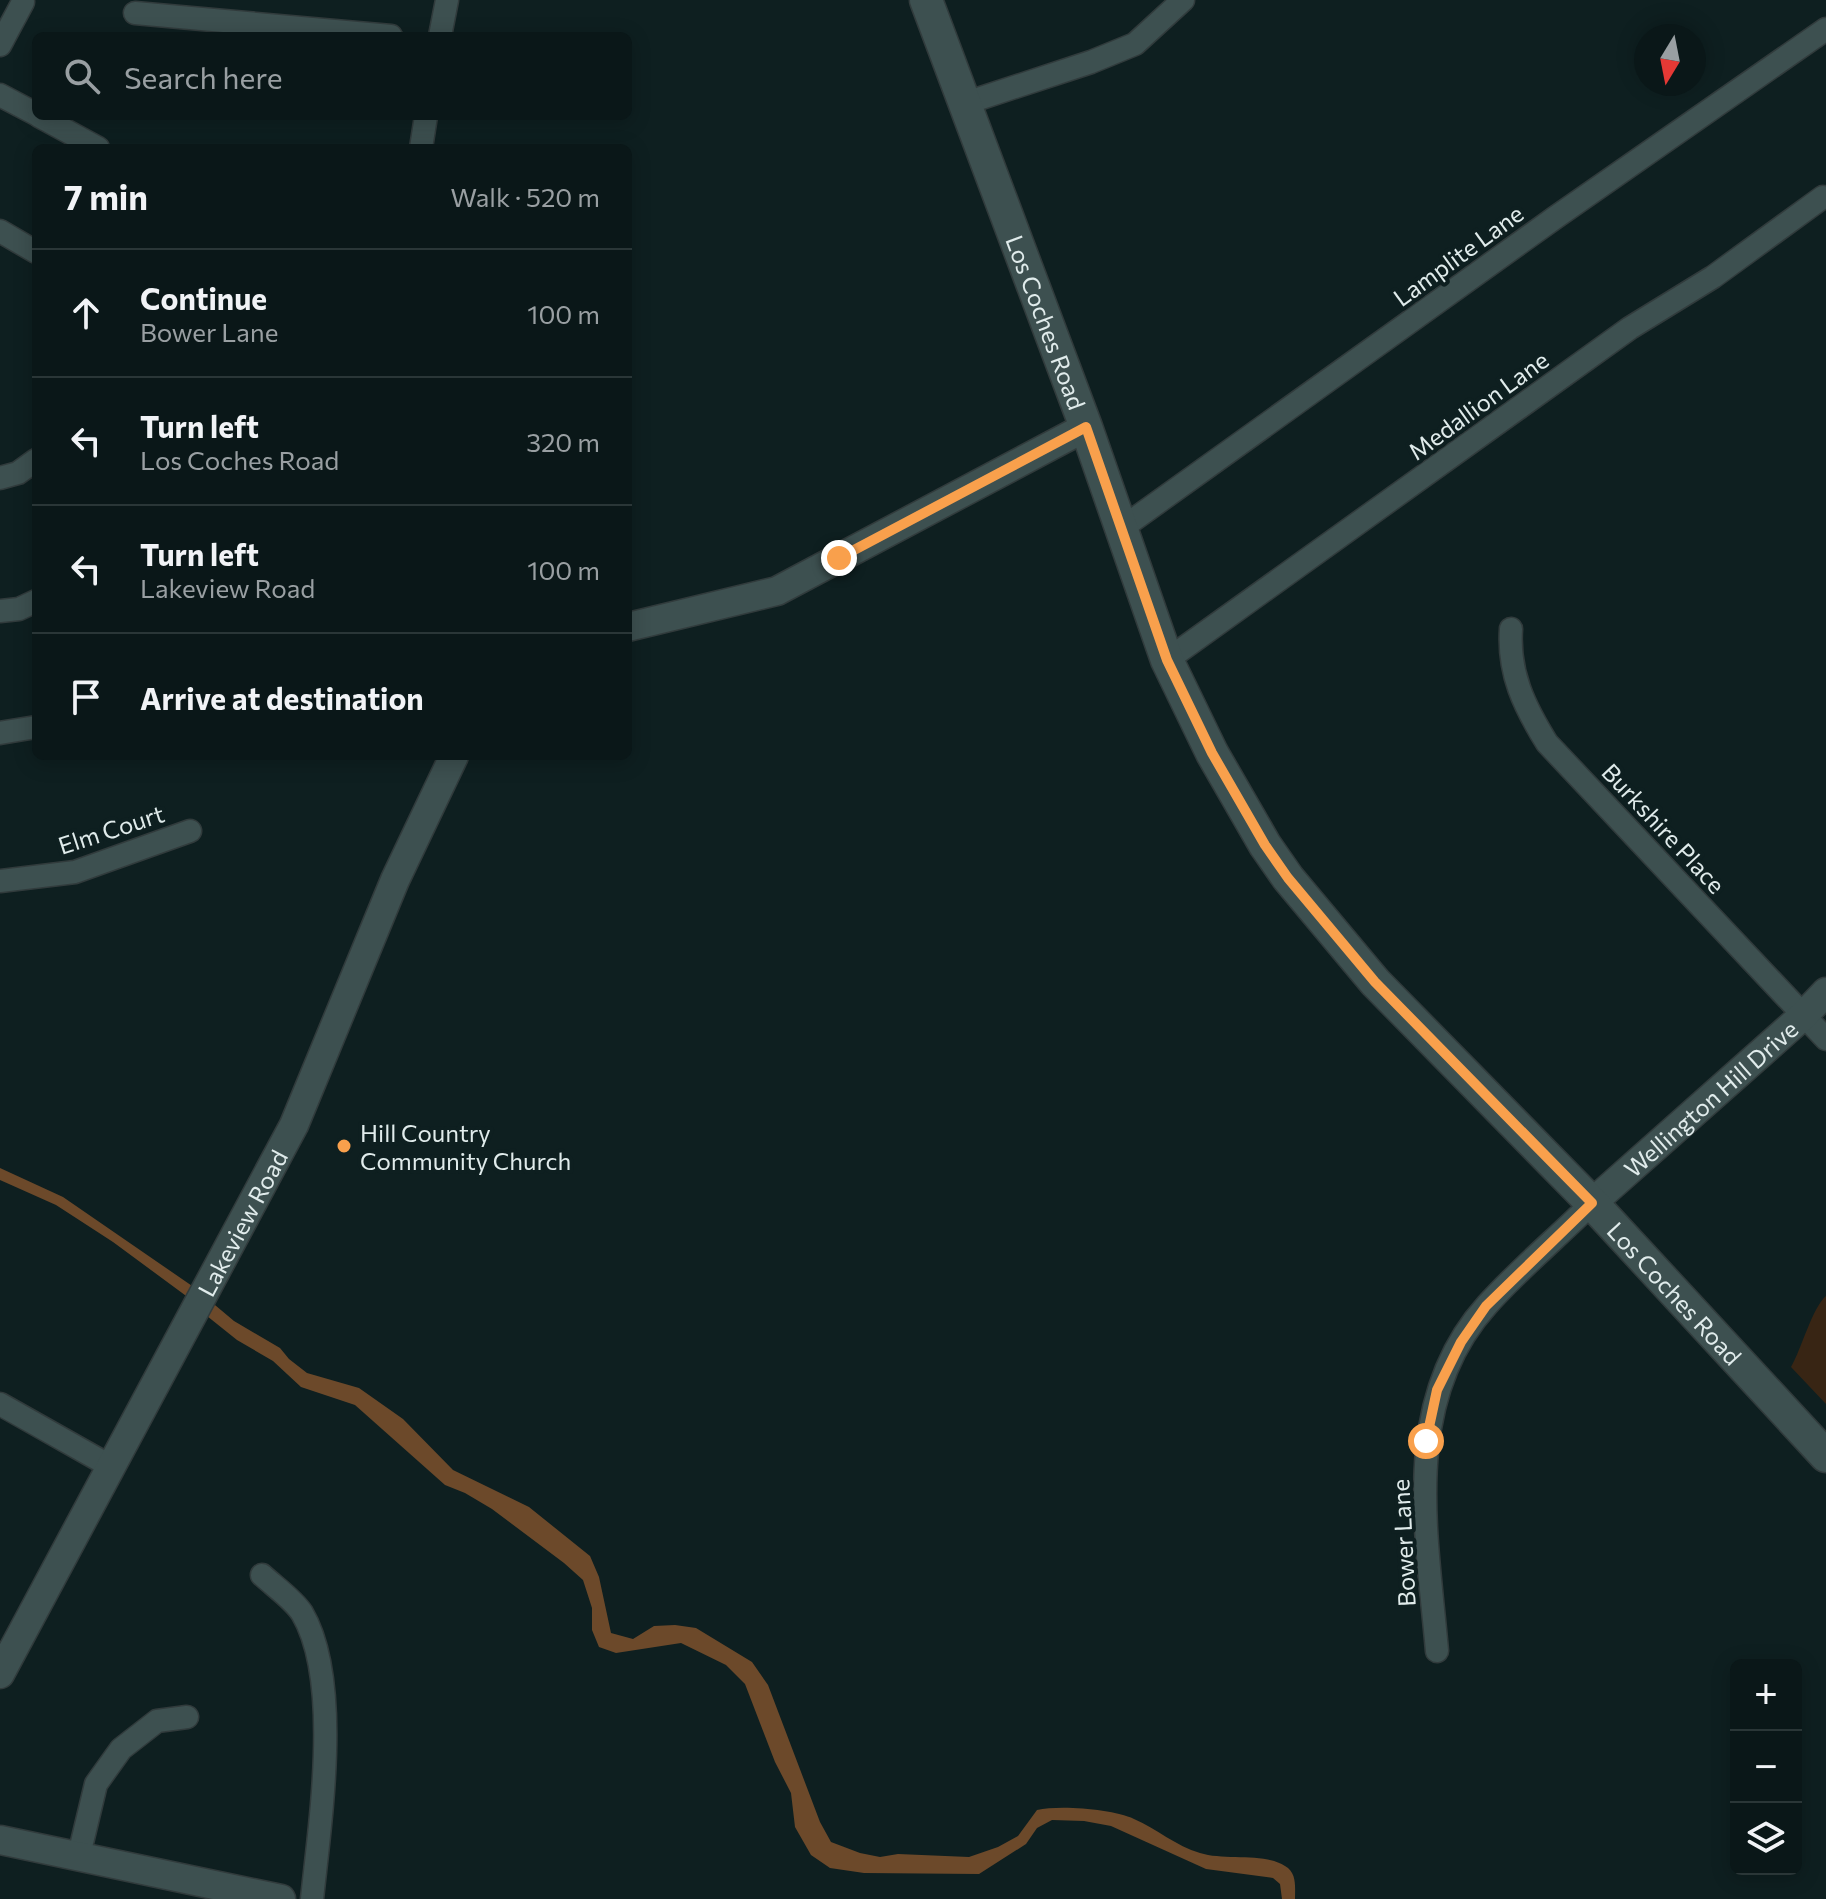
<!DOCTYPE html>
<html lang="en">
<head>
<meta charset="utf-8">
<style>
	:root { --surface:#0a1718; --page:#182425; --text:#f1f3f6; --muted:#999fa2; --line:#2a3637 }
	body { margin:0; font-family:Commissioner,sans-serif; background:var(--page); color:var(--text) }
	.controls { position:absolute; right:24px; bottom:24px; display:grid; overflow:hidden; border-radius:12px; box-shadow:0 4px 20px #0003 }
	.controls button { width:72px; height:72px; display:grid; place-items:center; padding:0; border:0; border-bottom:2px solid var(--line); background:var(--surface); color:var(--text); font:40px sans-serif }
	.compass { position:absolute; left:1634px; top:24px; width:72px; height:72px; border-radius:50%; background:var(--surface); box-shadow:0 4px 20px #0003; rotate:190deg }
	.stop { position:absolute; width:24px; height:24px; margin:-18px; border:6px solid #f9a04c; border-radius:50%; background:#fff }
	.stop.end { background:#f9a04c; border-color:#fff; box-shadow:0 2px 8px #0008 }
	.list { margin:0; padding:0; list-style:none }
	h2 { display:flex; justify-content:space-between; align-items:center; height:104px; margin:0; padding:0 32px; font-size:34px }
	h2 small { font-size:26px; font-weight:400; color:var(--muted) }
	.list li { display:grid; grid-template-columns:52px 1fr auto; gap:24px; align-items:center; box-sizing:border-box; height:128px; padding:0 32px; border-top:2px solid var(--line) }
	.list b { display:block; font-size:30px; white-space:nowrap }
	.list p { margin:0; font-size:26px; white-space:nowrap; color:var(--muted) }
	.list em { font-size:26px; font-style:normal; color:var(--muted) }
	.icon { flex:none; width:44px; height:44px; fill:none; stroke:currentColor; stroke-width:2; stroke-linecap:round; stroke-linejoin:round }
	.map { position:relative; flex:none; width:1826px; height:1899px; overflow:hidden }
	.search { position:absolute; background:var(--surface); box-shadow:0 4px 20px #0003; left:32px; top:32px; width:600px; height:88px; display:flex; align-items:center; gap:20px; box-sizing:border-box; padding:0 28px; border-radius:12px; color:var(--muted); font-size:30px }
	.panel { position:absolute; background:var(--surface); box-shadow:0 4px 20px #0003; left:32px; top:144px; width:600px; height:616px; border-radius:12px }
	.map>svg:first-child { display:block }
	.green { fill:#382514 }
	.water { fill:#6c492a }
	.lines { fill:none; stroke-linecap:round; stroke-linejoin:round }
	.minor-casing { stroke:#313b3c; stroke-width:25 }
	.tertiary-casing { stroke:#313b3c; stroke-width:31 }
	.secondary-casing { stroke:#313b3c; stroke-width:35 }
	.minor { stroke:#3d5050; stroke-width:22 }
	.tertiary { stroke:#3d5050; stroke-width:28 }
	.secondary { stroke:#3d5050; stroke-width:32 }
	.route { stroke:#f9a04c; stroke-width:10 }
	.poi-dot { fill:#f9a04c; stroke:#0e1f20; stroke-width:3 }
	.labels { text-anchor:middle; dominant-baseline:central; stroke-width:8; stroke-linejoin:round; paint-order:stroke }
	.street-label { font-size:24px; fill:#e0ebeb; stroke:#0e1f20 }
	.poi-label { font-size:24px; fill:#e0ebeb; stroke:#0e1f20; text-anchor:start }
</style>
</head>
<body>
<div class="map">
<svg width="1826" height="1899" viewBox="0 0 1826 1899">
	<rect width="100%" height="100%" fill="#0e1f20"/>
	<path class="green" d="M 1826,1296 L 1826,1404 L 1791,1367 C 1802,1348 1812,1308 1826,1296 Z"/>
	<g class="water">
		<path d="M 0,1168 L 63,1197 L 198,1290 L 193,1301 L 113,1242 L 56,1205 L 0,1180 Z"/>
		<path d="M 209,1300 L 234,1321 L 280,1348 L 289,1359 L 307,1373 L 359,1388 L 403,1419 L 453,1470 L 529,1507 L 590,1556 L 599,1577 L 611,1633 L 633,1639 L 654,1626 L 675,1625 L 696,1628 L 752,1662 L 768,1685 L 820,1822 L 831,1842 L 860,1853 L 880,1857 L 898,1854 L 969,1857 L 998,1847 L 1018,1836 L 1037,1810 C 1060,1805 1113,1809 1134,1819 C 1157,1829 1176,1846 1200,1853 C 1225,1861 1264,1852 1285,1866 C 1297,1873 1295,1886 1295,1899 L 1282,1899 L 1280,1884 L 1273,1878 L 1206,1869 L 1111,1826 L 1084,1821 L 1052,1820 L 1037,1828 L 1026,1844 L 979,1874 L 864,1873 L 830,1868 L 811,1855 L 795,1827 L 791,1793 L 775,1762 L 745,1684 L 726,1665 L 681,1643 L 616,1653 L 599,1647 L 592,1630 L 592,1608 L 583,1580 L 564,1563 L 492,1509 L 465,1493 L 445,1485 L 355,1405 L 301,1387 L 273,1361 L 237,1340 L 202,1312 Z"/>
	</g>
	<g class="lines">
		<g class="minor-casing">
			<g id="minor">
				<path d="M 135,13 L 391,36"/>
				<path d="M 440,36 L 447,0"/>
				<path d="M 0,45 L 23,2"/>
				<path d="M 0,95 L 36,114"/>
				<path d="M 966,103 L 1091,62 L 1135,44 L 1183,0"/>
				<path d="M 39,116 L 98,148"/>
				<path d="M 421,148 L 426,116"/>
				<path d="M 0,231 L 36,252"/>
				<path d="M 0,478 L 18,473 L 36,460"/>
				<path d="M 1122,528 L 1556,217 L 1826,29"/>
				<path d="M 0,611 L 19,609 L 36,601"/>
				<path d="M 1511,629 C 1508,673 1524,706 1547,743 L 1826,1039"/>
				<path d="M 1167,660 L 1630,328 L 1713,277 L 1823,197"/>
				<path d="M 0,733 L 36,727"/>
				<path d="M 0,881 L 75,872 L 190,831"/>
				<path d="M 0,1404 L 110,1466"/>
				<path d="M 262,1575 C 275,1587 293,1599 302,1613 C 342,1681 320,1822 312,1899"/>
				<path d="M 1437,1651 C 1427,1535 1400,1401 1487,1305 C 1519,1269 1558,1237 1592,1203"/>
				<path d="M 79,1855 L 96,1784 L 121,1749 L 157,1721 L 187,1717"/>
			</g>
		</g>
		<g class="tertiary-casing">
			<g id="tertiary">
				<path d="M 628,627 L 777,591 L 1086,427"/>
				<path id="s1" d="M 1592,1203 L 1805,1014 L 1826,992"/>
				<path id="s2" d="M 0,1674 L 294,1125 L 395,880 L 454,756"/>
				<path d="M 0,1840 L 281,1899"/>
			</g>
		</g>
		<g class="secondary-casing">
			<g id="secondary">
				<path id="s3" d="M 926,0 L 1086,427 L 1167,660 L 1212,753 L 1265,845 L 1288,878 L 1375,982 L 1592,1203 L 1826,1456"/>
			</g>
		</g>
		<use href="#minor" class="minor"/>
		<use href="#tertiary" class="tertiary"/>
		<use href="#secondary" class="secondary"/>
	</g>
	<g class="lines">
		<path class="route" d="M 839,558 L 1086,427 L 1167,660 L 1212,753 L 1265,845 L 1288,878 L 1375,982 L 1592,1203 L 1486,1306 L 1461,1342 L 1437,1390 L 1426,1441"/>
	</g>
	<circle class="poi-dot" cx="344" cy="1146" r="8"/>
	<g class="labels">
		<g class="street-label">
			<text transform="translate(1458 255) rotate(-36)">Lamplite Lane</text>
			<text stroke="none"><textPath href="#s3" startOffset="344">Los Coches Road</textPath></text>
			<text transform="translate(1478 405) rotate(-36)">Medallion Lane</text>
			<text transform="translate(1664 828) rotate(47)">Burkshire Place</text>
			<text transform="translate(111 829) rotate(-18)">Elm Court</text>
			<text stroke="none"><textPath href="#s1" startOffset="158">Wellington Hill Drive</textPath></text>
			<text stroke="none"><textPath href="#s2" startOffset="512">Lakeview Road</textPath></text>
			<text stroke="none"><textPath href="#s3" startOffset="1520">Los Coches Road</textPath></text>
			<text transform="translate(1403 1543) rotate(-93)">Bower Lane</text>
		</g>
		<g class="poi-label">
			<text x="360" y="1132">Hill Country<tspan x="360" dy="28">Community Church</tspan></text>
		</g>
	</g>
</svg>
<div class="controls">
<button>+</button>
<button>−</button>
<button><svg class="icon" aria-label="layers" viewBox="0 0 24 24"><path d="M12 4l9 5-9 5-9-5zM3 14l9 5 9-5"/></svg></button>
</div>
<svg class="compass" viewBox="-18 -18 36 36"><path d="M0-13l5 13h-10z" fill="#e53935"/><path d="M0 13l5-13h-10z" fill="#999fa2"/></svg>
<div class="stop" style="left:1426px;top:1441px"></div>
<div class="stop end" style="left:839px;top:558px"></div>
<div class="search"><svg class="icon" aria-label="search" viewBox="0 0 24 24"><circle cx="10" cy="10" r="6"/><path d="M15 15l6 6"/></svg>Search here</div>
<section class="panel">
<h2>7 min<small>Walk · 520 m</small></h2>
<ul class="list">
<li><svg class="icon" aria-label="ahead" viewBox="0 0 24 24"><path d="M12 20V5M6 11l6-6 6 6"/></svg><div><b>Continue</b><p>Bower Lane</p></div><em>100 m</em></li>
<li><svg class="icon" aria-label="left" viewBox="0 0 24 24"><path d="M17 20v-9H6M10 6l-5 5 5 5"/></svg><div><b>Turn left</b><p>Los Coches Road</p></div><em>320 m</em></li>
<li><svg class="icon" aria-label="left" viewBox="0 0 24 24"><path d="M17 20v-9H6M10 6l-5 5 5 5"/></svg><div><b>Turn left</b><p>Lakeview Road</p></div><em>100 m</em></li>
<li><svg class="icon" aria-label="arrive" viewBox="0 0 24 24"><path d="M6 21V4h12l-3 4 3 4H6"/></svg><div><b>Arrive at destination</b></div></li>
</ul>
</section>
</div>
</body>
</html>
